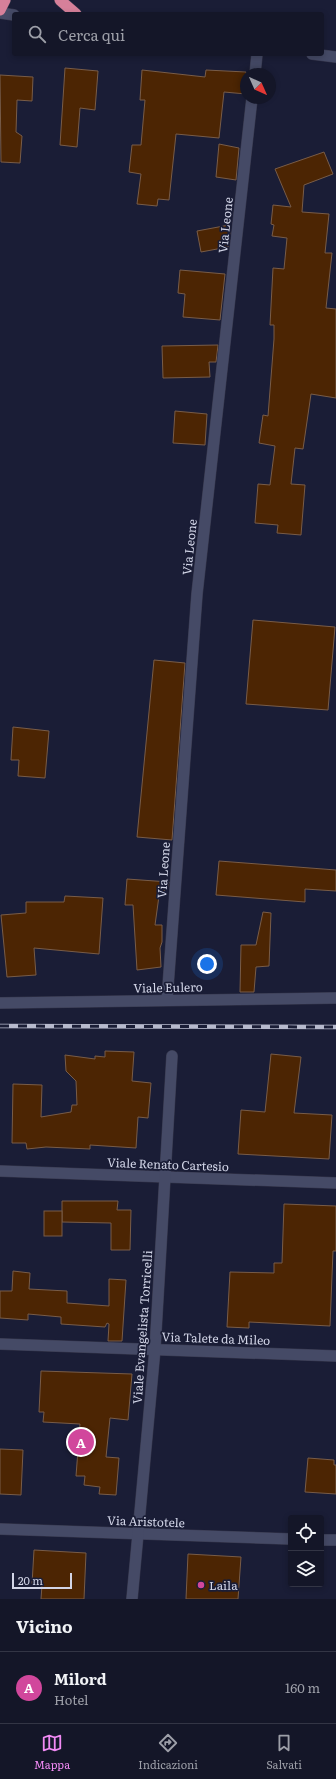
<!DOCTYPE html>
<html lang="it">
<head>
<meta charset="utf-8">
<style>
	:root { --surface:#141628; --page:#212334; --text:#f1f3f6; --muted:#9d9fa8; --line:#333545; --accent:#f18af4 }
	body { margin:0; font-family:Literata,serif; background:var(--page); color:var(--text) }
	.controls { position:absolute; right:12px; bottom:12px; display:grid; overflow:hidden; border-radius:4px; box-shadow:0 2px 6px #0003 }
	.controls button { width:36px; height:36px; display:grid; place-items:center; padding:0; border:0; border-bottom:1px solid var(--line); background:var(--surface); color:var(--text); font:20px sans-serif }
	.compass { position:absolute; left:240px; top:68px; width:36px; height:36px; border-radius:50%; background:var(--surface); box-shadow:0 2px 6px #0003; rotate:135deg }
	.scale { position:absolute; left:12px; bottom:10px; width:60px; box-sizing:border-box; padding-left:4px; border:2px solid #d2d5e7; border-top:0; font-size:11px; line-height:14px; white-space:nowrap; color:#d2d5e7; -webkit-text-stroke:3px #1a1d36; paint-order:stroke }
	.you { position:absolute; left:207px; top:964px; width:14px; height:14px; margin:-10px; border:3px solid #fff; border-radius:50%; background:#1a73e8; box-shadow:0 0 0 6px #1a73e833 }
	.badge { display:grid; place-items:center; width:26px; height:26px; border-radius:50%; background:var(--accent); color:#fff; font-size:13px; font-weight:700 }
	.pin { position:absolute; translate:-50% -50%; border:2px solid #fff; box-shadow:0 1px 4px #0006 }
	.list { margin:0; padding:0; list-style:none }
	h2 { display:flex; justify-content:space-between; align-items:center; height:52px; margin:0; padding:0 16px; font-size:17px }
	h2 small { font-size:13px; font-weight:400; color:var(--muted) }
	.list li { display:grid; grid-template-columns:26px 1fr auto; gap:12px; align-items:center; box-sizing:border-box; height:72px; padding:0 16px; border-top:1px solid var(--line) }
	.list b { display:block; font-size:15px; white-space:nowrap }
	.list p { margin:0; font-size:13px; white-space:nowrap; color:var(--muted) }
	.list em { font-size:13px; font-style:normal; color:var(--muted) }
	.icon { flex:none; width:22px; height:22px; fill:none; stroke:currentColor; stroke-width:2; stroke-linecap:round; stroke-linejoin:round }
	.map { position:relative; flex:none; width:336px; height:1599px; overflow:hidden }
	.search { position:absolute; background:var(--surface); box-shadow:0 2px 6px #0003; left:12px; right:12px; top:12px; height:44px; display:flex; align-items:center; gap:10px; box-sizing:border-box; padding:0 14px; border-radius:4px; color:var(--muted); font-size:15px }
	.sheet { height:124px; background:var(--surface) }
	nav { display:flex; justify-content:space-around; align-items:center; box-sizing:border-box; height:56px; border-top:1px solid var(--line); background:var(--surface); font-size:11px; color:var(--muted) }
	nav a { display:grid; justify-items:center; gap:2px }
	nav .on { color:var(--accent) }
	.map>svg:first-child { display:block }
	.building { fill:#4c2503; stroke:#785c48 }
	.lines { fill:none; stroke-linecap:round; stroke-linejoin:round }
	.minor-casing { stroke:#37384d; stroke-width:12 }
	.tertiary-casing { stroke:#37384d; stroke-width:12 }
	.trunk-casing { stroke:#37384d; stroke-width:12 }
	.minor { stroke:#454a66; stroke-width:11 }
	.tertiary { stroke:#454a66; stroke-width:11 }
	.trunk { stroke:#d6809a; stroke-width:11 }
	.rail-casing { stroke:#b7bacd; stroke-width:4.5 }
	.rail { stroke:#1a1d36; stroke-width:3; stroke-dasharray:9; stroke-linecap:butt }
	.hotel-dot { fill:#d1479c; stroke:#1a1d36; stroke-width:1.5 }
	.labels { text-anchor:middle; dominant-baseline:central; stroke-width:3.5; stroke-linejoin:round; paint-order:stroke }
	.street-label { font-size:12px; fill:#d2d5e7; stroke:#1a1d36 }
	.poi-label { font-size:12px; fill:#d2d5e7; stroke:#1a1d36; text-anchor:start }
</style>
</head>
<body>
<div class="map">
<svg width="336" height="1599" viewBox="0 0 336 1599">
	<rect width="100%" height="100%" fill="#1a1d36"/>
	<g class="building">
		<path d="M 65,68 L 98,71 L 95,110 L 80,108 L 77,147 L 60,145 Z"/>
		<path d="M 142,70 L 205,77 L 206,70 L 246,72 L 246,94 L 224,92 L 219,138 L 176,134 L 169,200 L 158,199 L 157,206 L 137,204 L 141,174 L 129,172 L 132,145 L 141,145 L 145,100 L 140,100 Z"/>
		<path d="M 0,75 L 33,77 L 32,101 L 17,100 L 16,132 L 22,136 L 20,163 L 1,162 Z"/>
		<path d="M 219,144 L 239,148 L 236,180 L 216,177 Z"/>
		<path d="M 324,152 L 333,174 L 304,185 L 302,212 L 329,214 L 325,253 L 332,253 L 326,308 L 336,309 L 336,398 L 311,394 L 303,449 L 295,448 L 291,484 L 305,485 L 301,535 L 277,533 L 278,525 L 255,523 L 258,484 L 270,485 L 275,446 L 259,443 L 263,415 L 268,416 L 274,339 L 274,325 L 270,325 L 273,268 L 284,269 L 287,238 L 272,236 L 274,225 L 271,224 L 273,205 L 291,207 L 275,169 Z"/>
		<path d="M 229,225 L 230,232 L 228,247 L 201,252 L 197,231 Z"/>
		<path d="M 180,270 L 225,274 L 220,320 L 183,317 L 185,294 L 178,293 Z"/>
		<path d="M 218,345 L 216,362 L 209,362 L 210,377 L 163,378 L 162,346 Z"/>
		<path d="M 175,411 L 207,414 L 205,445 L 173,443 Z"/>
		<path d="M 253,620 L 335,627 L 328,710 L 246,704 Z"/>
		<path d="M 154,660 L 185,663 L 172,840 L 137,837 Z"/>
		<path d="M 13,727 L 49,731 L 45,778 L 18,776 L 19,760 L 11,760 Z"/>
		<path d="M 219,861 L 336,870 L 336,891 L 305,889 L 305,902 L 216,895 Z"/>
		<path d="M 127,879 L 169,882 L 168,887 L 159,896 L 155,925 L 162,925 L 162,942 L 160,948 L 161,967 L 137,970 L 133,905 L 125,905 Z"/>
		<path d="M 65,896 L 103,898 L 99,954 L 34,948 L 36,975 L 7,977 L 1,915 L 26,913 L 26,902 L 64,902 Z"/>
		<path d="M 263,912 L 271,913 L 269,966 L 256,967 L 254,992 L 240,992 L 241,945 L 256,945 Z"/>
		<path d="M 105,1051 L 134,1052 L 132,1081 L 151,1083 L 148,1118 L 138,1117 L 136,1148 L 90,1145 L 90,1149 L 46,1147 L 27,1149 L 26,1143 L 12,1143 L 13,1084 L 42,1085 L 41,1117 L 71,1112 L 72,1105 L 77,1105 L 76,1081 L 66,1071 L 65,1055 L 95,1059 L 95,1056 L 105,1057 Z"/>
		<path d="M 271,1054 L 301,1057 L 294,1113 L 332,1115 L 329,1159 L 238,1154 L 241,1110 L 265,1112 Z"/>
		<path d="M 62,1201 L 118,1201 L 117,1210 L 131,1210 L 130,1250 L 111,1250 L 111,1223 L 62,1222 Z"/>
		<path d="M 284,1204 L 336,1206 L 336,1251 L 333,1251 L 330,1326 L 249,1322 L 249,1328 L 227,1327 L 230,1272 L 274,1273 L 274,1263 L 282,1263 Z"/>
		<rect x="44" y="1211" width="18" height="25"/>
		<path d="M 13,1271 L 30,1273 L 29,1289 L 67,1291 L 67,1303 L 109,1306 L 109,1279 L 126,1280 L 122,1341 L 108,1341 L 109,1324 L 107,1323 L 105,1327 L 61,1324 L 61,1317 L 28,1314 L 28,1320 L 0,1318 L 0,1291 L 12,1291 Z"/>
		<path d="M 41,1371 L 132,1374 L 128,1420 L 110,1418 L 106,1457 L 119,1458 L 116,1495 L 99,1494 L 100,1487 L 84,1485 L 85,1476 L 76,1476 L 80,1424 L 43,1422 L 44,1412 L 39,1412 Z"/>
		<path d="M 0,1449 L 23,1450 L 21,1495 L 0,1494 Z"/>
		<path d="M 308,1458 L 334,1460 L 334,1465 L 336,1465 L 336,1494 L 305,1492 Z"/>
		<path d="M 34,1550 L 86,1553 L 84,1599 L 41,1599 L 42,1585 L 32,1584 Z"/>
		<path d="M 188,1554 L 241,1557 L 238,1599 L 186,1599 Z"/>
	</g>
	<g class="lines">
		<g class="minor-casing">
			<g id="minor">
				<path d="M 255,74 L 257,54"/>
				<path d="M 167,1000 L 197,594 L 252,98"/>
				<path d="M 0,1003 L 336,998"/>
				<path d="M 0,1171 L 336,1183"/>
				<path d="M 0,1344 L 336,1356"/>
				<path d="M 0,1529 L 291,1539"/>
				<path d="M 321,1540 L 336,1540"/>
				<path d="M 132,1599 L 155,1349 L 172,1056"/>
			</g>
		</g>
		<g class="tertiary-casing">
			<g id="tertiary">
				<path d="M 0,13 L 14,15"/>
				<path d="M 312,54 L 336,57"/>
			</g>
		</g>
		<g class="trunk-casing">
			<g id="trunk">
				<path d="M 60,0 L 76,14"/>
				<path d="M 0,10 L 5,0"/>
			</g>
		</g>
		<use href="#minor" class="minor"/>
		<use href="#tertiary" class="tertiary"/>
		<use href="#trunk" class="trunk"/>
		<g class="rail-casing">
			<path id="rail" d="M 0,1026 L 336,1027"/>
		</g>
		<use href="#rail" class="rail"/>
	</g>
	<circle class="hotel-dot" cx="201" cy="1585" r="4"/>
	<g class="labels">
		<g class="street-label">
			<text transform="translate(225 225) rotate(-84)">Via Leone</text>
			<text transform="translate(189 547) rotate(-84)">Via Leone</text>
			<text transform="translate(163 870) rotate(-86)">Via Leone</text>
			<text transform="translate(168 987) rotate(-1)">Viale Eulero</text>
			<text transform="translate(168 1164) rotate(2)">Viale Renato Cartesio</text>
			<text transform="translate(142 1327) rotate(-86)">Viale Evangelista Torricelli</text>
			<text transform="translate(216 1338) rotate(2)">Via Talete da Mileo</text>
			<text transform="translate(146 1521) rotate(2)">Via Aristotele</text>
		</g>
		<g class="poi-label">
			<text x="209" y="1585">Laila</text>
		</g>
	</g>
</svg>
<div class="controls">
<button><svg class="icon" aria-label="locate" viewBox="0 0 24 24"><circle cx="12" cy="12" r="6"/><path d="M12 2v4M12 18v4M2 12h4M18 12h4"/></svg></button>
<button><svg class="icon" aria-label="layers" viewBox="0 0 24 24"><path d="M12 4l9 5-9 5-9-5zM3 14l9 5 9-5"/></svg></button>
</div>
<svg class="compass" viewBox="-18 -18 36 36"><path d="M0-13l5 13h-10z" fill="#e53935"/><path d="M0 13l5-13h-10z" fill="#9d9fa8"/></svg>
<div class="scale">20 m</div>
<div class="you"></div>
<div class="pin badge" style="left:81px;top:1442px;background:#d1479c">A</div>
<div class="search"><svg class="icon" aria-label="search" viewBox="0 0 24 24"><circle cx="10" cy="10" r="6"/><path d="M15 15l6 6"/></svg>Cerca qui</div>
</div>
<section class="sheet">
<h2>Vicino<small></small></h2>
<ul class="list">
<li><span class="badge" style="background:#d1479c">A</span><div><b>Milord</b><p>Hotel</p></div><em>160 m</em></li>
</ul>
</section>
<nav>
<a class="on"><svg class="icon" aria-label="map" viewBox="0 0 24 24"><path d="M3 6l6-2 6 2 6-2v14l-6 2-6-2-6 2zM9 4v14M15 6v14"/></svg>Mappa</a>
<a><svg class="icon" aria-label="directions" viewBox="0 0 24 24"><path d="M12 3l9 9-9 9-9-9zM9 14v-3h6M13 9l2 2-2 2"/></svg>Indicazioni</a>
<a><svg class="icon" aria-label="saved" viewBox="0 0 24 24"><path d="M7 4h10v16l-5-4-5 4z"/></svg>Salvati</a>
</nav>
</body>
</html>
